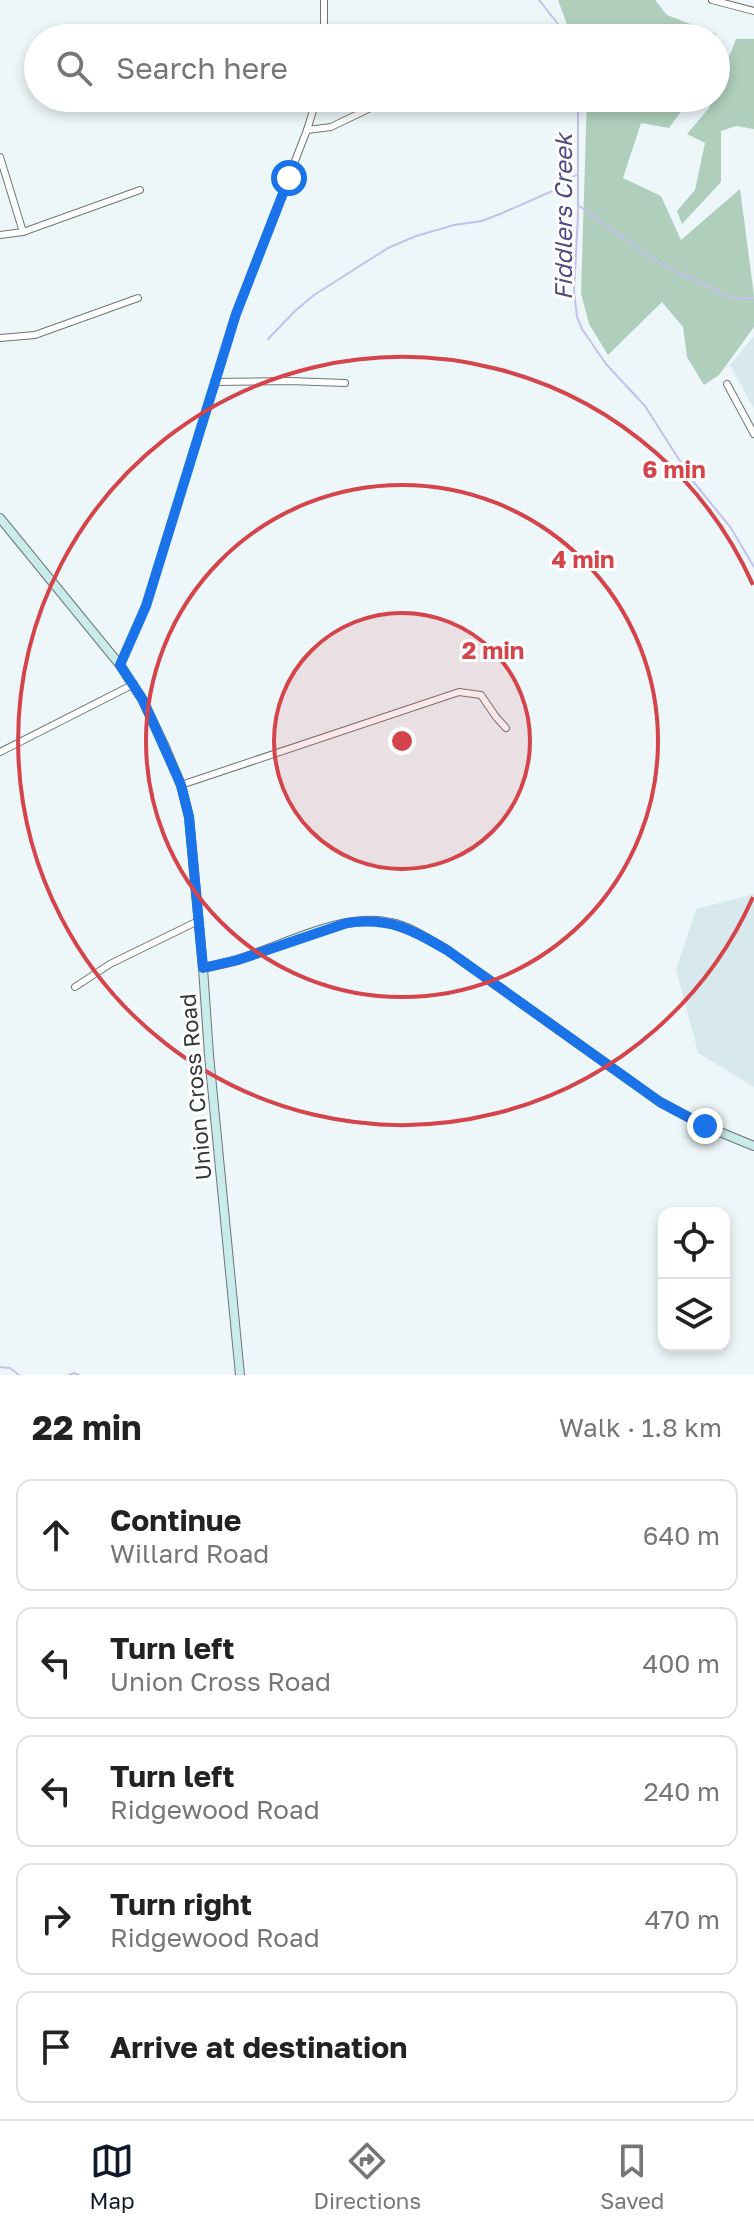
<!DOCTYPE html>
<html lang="en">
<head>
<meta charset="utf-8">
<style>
	:root { --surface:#fff; --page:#f6f6f6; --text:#222; --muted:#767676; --line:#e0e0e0; --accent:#111827 }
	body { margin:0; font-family:"Golos Text",sans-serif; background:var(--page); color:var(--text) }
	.controls { position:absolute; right:24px; bottom:24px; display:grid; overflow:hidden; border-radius:16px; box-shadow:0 4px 12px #0003 }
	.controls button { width:72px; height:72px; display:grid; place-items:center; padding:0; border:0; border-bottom:2px solid var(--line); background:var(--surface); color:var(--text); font:40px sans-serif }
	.stop { position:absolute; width:24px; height:24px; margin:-18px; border:6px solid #1a73e8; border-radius:50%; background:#fff }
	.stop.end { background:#1a73e8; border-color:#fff; box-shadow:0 2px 8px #0008 }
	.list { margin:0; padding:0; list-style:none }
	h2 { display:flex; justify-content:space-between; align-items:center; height:104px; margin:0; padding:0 32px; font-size:34px }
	h2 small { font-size:26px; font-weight:400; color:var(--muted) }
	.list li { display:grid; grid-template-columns:52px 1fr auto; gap:24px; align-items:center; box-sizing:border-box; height:112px; margin:0 16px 16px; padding:0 16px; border:2px solid var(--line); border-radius:16px }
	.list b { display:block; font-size:30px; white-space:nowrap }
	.list p { margin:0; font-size:26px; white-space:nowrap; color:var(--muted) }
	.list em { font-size:26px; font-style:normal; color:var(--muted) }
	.icon { flex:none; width:44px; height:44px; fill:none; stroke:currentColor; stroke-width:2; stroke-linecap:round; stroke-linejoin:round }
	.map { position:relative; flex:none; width:754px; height:1375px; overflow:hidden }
	.search { position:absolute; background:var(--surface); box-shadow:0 4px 12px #0003; left:24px; right:24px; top:24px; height:88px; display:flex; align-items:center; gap:20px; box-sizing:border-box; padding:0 28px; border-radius:44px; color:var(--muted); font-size:30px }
	.sheet { height:744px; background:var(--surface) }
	nav { display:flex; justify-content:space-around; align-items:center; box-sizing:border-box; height:112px; border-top:2px solid var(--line); background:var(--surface); font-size:22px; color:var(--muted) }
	nav a { display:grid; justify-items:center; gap:4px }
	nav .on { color:var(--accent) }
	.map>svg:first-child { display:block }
	.built { fill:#d8e9ee }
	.green { fill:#afcebb }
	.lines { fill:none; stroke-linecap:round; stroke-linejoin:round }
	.stream { stroke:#c3c2ed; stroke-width:2 }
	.street-casing { stroke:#6e7679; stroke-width:8 }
	.secondary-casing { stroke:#6e7679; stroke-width:10 }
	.street { stroke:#fff; stroke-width:6 }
	.secondary { stroke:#c9ecea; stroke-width:8 }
	.route { stroke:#1a73e8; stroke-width:10 }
	.ring { fill:none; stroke:#d4444a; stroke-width:4 }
	.labels { text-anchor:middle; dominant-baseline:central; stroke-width:6; stroke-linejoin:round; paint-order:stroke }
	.street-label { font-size:22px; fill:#333738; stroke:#fff }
	.water-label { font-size:24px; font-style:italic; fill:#504c83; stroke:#fff }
	.centre { fill:#d4444a; stroke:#fff; stroke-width:4 }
	.ring-label { font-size:24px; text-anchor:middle; font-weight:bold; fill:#d4444a; stroke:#fff; stroke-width:6; stroke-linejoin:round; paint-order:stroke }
</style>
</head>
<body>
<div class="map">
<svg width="754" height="1375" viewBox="0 0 754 1375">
	<rect width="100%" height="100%" fill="#edf6f9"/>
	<g class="built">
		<path d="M 754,336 L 754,409 L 730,365 Z"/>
		<path d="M 754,894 L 754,1087 L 698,1053 L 676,969 L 696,909 Z"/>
	</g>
	<g class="green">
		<path d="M 558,0 L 655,0 L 667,15 L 716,34 L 715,38 L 572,38 Z"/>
		<path d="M 736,39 L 754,39 L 754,129 L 736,126 L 721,131 L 721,182 L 682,224 L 677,211 L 695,190 L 705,143 L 687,134 L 709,108 L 713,98 L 716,98 L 716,91 Z"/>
		<path d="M 587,98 L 691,98 L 669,128 L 641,123 L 623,178 L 661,196 L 681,240 L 740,189 L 754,295 L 754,327 L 719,375 L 704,385 L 687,357 L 683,327 L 662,302 L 608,355 L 589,324 L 581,293 Z"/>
	</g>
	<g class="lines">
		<g class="stream">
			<path d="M 539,0 L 569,38"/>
			<path d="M 578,98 L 578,215 L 574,291 L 577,317 L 582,329 L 606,364 L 645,406 L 692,480 L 731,528 L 754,567"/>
			<path d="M 578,205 L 642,252 L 670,269 L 728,296 L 741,299 L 754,298"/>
			<path d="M 268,339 L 295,311 L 314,295 L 388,248 L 416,236 L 454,225 L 482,221 L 500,214 L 557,189 L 576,175"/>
			<path d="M 0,1367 L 10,1368 L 19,1375"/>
			<path d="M 69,1375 L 74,1373 L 79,1375"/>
		</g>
		<g class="street-casing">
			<g id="street">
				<path d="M 324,0 L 324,38"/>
				<path d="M 712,0 L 754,11"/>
				<path d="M 307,130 L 331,127 L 391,98"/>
				<path d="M 0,157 L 23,232"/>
				<path d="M 0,235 L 23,232 L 140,190"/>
				<path d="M 0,338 L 35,335 L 138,298"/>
				<path d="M 214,382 L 289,381 L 345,383"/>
				<path d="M 727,384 L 754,434"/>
				<path d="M 120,665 L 146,606 L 239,305 L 307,130 L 317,98"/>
				<path d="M 0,752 L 134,684"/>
				<path d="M 181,785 L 459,692 L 481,695 L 496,717 L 506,728"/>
				<path d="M 75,987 L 110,964 L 198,921"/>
			</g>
		</g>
		<g class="secondary-casing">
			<g id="secondary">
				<path d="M 0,518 L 120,665 L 142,699 L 165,747 L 181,785 L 189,817 L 203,968 L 209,1055 L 240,1375"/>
				<path d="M 203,968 C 215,965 228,963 240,959 C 285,945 343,912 391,923 C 411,927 429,940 447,950 L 660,1102 L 705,1126 L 754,1146"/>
			</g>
		</g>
		<use href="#street" class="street"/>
		<use href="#secondary" class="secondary"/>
	</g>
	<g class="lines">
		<path class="route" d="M 289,178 L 236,314 L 146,606 L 120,665 L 143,700 L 181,785 L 189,817 L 203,968 L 238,960 L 347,923 C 389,917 411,929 447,950 L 660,1102 L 705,1126"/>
	</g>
	<circle cx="402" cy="741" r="128" fill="#d4444a" fill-opacity=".12"/>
	<g class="ring">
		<circle cx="402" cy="741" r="128"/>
		<circle cx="402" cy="741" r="256"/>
		<path d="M753 897A384 384 0 1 1 753 585"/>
	</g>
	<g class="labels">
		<g class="street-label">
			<text transform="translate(195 1087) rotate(-95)">Union Cross Road</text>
		</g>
		<g class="water-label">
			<text transform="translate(562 217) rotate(-90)">Fiddlers Creek</text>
		</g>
	</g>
	<circle cx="402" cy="741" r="12" class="centre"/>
	<g class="ring-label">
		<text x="674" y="478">6 min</text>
		<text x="583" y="568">4 min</text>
		<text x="493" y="659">2 min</text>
	</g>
</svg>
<div class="controls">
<button><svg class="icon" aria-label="locate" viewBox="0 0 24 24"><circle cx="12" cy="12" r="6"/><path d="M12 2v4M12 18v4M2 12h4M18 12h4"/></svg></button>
<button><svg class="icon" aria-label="layers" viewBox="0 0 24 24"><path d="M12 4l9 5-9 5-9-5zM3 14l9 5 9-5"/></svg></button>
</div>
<div class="stop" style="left:289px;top:178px"></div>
<div class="stop end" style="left:705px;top:1126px"></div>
<div class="search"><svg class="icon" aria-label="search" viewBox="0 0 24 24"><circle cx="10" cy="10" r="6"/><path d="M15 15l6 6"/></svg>Search here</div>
</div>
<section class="sheet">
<h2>22 min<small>Walk · 1.8 km</small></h2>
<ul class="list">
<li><svg class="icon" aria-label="ahead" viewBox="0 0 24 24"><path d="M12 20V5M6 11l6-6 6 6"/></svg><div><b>Continue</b><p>Willard Road</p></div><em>640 m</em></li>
<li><svg class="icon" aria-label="left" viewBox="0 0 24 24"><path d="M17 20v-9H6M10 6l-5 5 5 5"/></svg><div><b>Turn left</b><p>Union Cross Road</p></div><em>400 m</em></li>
<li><svg class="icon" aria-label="left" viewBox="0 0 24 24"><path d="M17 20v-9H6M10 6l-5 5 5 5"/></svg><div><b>Turn left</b><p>Ridgewood Road</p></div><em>240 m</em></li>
<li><svg class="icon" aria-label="right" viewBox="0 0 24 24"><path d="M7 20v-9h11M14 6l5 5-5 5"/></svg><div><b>Turn right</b><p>Ridgewood Road</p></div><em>470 m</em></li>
<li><svg class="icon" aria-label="arrive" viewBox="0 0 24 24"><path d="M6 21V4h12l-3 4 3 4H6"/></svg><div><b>Arrive at destination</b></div></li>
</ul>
</section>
<nav>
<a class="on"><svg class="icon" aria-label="map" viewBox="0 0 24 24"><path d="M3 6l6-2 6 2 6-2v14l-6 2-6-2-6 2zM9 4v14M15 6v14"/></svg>Map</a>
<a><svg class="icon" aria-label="directions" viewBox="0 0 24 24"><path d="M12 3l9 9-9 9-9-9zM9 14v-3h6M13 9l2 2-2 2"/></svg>Directions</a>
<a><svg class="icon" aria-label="saved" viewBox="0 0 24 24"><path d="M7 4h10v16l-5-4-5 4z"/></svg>Saved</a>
</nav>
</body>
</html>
